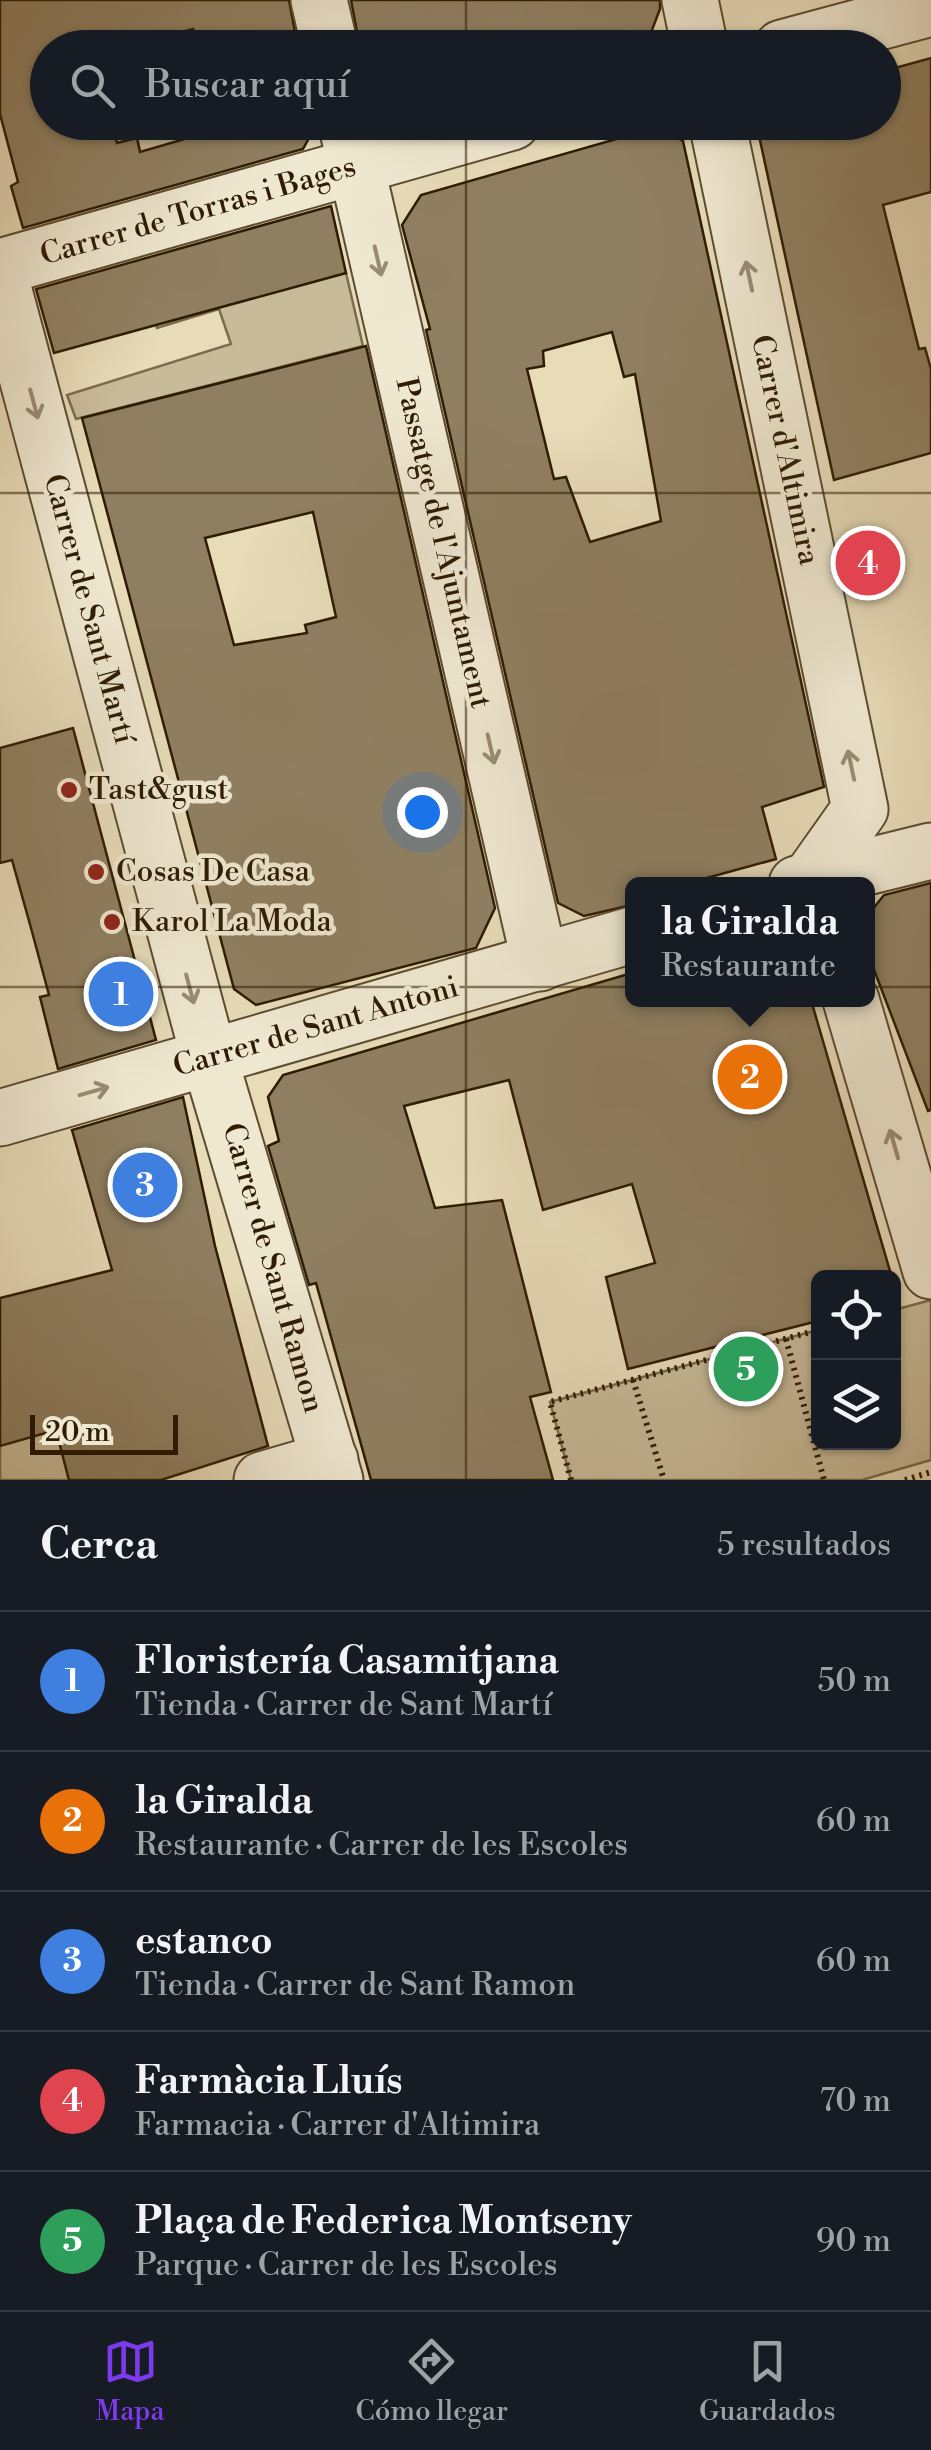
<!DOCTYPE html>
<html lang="es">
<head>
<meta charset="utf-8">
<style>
	:root { --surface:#171b24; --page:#20242c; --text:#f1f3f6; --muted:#9ea1a6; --line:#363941; --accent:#7c3aed }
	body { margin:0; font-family:"Libre Bodoni",serif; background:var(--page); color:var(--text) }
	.controls { position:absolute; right:30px; bottom:30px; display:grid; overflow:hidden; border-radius:15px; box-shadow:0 2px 8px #0004 }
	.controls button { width:90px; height:90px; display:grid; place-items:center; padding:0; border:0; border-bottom:2px solid var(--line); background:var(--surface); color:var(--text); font:50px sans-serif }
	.scale { position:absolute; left:30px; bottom:25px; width:148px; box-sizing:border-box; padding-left:10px; border:5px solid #2f1c02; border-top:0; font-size:28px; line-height:35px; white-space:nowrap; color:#2f1c02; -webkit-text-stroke:8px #efe8d1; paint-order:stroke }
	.you { position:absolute; left:422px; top:812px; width:35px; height:35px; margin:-25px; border:8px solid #fff; border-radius:50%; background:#1a73e8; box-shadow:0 0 0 15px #1a73e833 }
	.badge { display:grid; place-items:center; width:65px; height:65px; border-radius:50%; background:var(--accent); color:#fff; font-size:32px; font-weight:700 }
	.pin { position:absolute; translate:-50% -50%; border:5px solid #fff; box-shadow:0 2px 10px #0006 }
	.popup { position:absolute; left:625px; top:877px; width:250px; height:130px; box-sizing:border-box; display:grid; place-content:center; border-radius:15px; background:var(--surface); filter:drop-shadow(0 2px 8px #0005); font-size:32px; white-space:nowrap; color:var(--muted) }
	.popup b { font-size:38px; color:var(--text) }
	.popup::after { content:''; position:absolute; left:50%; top:100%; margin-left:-20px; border:20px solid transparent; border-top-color:var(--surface) }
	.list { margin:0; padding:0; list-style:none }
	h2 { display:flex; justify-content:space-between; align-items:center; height:130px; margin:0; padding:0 40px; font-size:42px }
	h2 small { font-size:32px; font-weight:400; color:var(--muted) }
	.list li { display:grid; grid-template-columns:65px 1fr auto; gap:30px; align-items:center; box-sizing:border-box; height:140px; padding:0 40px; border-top:2px solid var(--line) }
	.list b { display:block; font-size:38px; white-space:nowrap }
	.list p { margin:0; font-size:32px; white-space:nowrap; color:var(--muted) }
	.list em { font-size:32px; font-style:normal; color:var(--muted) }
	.icon { flex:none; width:55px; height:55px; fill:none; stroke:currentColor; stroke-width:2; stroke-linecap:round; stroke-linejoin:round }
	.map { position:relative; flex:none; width:931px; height:1480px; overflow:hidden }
	.search { position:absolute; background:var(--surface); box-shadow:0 2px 8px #0004; left:30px; right:30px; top:30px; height:110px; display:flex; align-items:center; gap:25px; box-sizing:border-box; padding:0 35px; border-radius:55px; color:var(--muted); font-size:38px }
	.sheet { height:830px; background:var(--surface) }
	nav { display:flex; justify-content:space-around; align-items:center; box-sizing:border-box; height:140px; border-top:2px solid var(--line); background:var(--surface); font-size:28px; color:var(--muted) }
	nav a { display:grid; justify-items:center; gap:5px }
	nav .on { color:var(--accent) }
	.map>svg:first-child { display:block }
	.green { fill:#c8bb99; stroke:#7c6c4e; stroke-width:2.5 }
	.building { fill:#8f7f61; stroke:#2f1c02; stroke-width:2.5; fill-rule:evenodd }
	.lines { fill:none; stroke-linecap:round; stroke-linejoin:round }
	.minor-casing { stroke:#5d4c30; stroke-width:59 }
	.path { stroke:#2f1c02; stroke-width:6; stroke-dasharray:2.5 5; stroke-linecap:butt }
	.minor { stroke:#efe8d1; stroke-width:55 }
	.oneway { stroke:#998c74 }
	.grid { fill:none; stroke:#2f1c02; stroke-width:2.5; stroke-opacity:0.55 }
	.poi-dot { fill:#8f2418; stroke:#efe8d1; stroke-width:4 }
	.labels { text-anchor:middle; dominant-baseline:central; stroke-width:9; stroke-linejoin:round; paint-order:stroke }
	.street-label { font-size:30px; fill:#2f1c02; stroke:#efe8d1 }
	.poi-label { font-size:30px; fill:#2f1c02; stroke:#efe8d1; text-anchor:start }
</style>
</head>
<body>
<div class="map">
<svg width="931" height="1480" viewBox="0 0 931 1480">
	<rect width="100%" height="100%" fill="#e7dbb8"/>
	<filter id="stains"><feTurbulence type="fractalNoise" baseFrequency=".002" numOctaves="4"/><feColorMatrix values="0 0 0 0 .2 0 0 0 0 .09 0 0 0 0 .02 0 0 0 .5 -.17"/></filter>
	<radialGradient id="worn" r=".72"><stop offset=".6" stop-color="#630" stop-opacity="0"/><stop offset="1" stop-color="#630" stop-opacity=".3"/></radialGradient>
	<g class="green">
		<path d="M 111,123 L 214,123 L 217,134 L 140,152 L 137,138 L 117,143 Z"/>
		<path d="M 346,273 L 363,346 L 76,419 L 67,395 L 231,344 L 219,309 L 157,328 L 149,300 Z"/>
		<path d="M 931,1300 L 931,1460 L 862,1480 L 571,1480 L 550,1402 L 818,1330 L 818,1442 L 894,1442 L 894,1310 Z"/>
		<path d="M 56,1430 L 69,1480 L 0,1480 L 0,1445 Z"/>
	</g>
	<g class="building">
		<path d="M 0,0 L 289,0 L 298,48 L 197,48 L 193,29 L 122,48 L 48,48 L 48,122 L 111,122 L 117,143 L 137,138 L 140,152 L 216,130 L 214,122 L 316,125 L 303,149 L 23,228 L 11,186 L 18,182 L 0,114 Z"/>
		<path d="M 351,0 L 660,0 L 660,9 L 647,43 L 627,48 L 360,48 Z"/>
		<path d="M 931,58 L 931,192 L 883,205 L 919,349 L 925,348 L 931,369 L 931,453 L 834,480 L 756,122 L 884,122 L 884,71 Z"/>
		<path d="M 658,127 L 683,141 L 824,787 L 762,807 L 776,859 L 685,884 L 632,884 L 632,905 L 584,916 L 558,903 L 426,330 L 430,329 L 402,225 L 421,195 ZM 612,332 L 624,377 L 635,374 L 661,521 L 590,542 L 566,477 L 554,479 L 527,369 L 544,366 L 543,351 Z"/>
		<path d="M 331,206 L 346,273 L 54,353 L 36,289 Z"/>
		<path d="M 366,346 L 495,908 L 476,948 L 256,1005 L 234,989 L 82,418 ZM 313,512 L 336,617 L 305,625 L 307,633 L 234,645 L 205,538 Z"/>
		<path d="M 73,728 L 156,1040 L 58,1069 L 40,997 L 49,995 L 31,928 L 12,860 L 0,863 L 0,748 Z"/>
		<path d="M 931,883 L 931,1110 L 928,1111 L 868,954 L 868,915 L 884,895 Z"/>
		<path d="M 632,973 L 632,1000 L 811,1000 L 892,1278 L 818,1278 L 818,1321 L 628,1369 L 606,1277 L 655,1263 L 632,1184 L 543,1210 L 509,1080 L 404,1106 L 435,1208 L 502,1200 L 551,1392 L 530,1397 L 553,1480 L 371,1480 L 316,1283 L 309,1285 L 268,1146 L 279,1141 L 268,1097 L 283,1075 Z"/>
		<path d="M 183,1097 L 215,1246 L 268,1446 L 161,1480 L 69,1480 L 56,1430 L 0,1446 L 0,1298 L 112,1270 L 72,1130 Z"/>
	</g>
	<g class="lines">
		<g class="minor-casing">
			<g id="minor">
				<path d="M 319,0 L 330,48"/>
				<path d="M 690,0 L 700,48"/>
				<path d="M 782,48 L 931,8"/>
				<path d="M 346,122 L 540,963"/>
				<path d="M 717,122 L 860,809 L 809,881 L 811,884"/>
				<path d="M 0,267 L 512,122"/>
				<path d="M 0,276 L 209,1057 L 335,1480"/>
				<path d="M 797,884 L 931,851"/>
				<path d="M 851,1000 L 931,1271"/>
				<path d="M 0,1118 L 632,935"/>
				<path d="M 262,1480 L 330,1460"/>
			</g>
		</g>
		<g class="path">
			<path d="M 786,1339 L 824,1480"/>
			<path d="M 633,1380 L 664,1480"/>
			<path d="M 571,1480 L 550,1402 L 818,1330"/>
			<path d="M 905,1480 L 931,1472"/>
		</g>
		<use href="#minor" class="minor"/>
	</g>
	<defs><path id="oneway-shaft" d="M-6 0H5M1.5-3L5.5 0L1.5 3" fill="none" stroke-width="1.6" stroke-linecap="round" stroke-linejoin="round" transform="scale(2.5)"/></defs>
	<g class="oneway">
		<use href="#oneway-shaft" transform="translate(378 261) rotate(77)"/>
		<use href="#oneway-shaft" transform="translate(749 276) rotate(-102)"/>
		<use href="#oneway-shaft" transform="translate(34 404) rotate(75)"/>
		<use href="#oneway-shaft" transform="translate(491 749) rotate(77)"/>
		<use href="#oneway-shaft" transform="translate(851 765) rotate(-102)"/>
		<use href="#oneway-shaft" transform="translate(190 989) rotate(75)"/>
		<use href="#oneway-shaft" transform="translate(94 1091) rotate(-16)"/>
		<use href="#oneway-shaft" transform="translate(894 1144) rotate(-106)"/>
	</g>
	<path class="grid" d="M 466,0 L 466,48M 466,122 L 466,1480M 0,493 L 931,493M 0,987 L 931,987"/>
	<g class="poi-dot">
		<circle cx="69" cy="790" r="10"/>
		<circle cx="96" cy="872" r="10"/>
		<circle cx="112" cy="922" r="10"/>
	</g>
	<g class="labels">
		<g class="street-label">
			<text transform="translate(198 211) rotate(-16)">Carrer de Torras i Bages</text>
			<text transform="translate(785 450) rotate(78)">Carrer d'Altimira</text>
			<text transform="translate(443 543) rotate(77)">Passatge de l'Ajuntament</text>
			<text transform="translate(89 609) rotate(75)">Carrer de Sant Martí</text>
			<text transform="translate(316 1027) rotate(-16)">Carrer de Sant Antoni</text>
			<text transform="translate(273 1268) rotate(74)">Carrer de Sant Ramon</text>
		</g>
		<g class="poi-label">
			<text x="89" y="790">Tast&amp;gust</text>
			<text x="116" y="872">Cosas De Casa</text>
			<text x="132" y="922">Karol La Moda</text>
		</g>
	</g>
	<rect width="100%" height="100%" filter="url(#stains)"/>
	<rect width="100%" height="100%" fill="url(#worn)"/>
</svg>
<div class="controls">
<button><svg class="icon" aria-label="locate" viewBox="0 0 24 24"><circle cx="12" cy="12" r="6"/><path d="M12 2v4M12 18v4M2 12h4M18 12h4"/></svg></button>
<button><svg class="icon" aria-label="layers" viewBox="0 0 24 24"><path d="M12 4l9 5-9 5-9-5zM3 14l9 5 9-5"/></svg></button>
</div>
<div class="scale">20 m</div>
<div class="you"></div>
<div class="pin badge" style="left:121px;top:994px;background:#3f7fe0">1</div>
<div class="pin badge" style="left:750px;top:1077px;background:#e8710a">2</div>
<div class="popup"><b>la Giralda</b>Restaurante</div>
<div class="pin badge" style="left:145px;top:1185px;background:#3f7fe0">3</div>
<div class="pin badge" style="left:868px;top:563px;background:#e0444e">4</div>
<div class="pin badge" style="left:746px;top:1369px;background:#2e9e5b">5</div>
<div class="search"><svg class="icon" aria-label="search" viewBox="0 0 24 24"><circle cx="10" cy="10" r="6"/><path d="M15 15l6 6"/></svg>Buscar aquí</div>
</div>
<section class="sheet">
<h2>Cerca<small>5 resultados</small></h2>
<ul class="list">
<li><span class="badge" style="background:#3f7fe0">1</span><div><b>Floristería Casamitjana</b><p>Tienda · Carrer de Sant Martí</p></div><em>50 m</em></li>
<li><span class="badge" style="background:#e8710a">2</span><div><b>la Giralda</b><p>Restaurante · Carrer de les Escoles</p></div><em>60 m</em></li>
<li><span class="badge" style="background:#3f7fe0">3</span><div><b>estanco</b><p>Tienda · Carrer de Sant Ramon</p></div><em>60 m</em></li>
<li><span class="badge" style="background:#e0444e">4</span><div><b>Farmàcia Lluís</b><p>Farmacia · Carrer d'Altimira</p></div><em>70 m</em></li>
<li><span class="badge" style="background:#2e9e5b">5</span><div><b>Plaça de Federica Montseny</b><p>Parque · Carrer de les Escoles</p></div><em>90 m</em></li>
</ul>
</section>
<nav>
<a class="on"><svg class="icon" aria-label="map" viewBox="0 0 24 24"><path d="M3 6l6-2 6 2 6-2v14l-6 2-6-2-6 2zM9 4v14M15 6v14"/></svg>Mapa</a>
<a><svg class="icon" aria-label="directions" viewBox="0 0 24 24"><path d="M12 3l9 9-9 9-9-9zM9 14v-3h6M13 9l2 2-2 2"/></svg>Cómo llegar</a>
<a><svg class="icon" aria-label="saved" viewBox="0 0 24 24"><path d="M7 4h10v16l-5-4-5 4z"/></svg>Guardados</a>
</nav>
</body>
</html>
